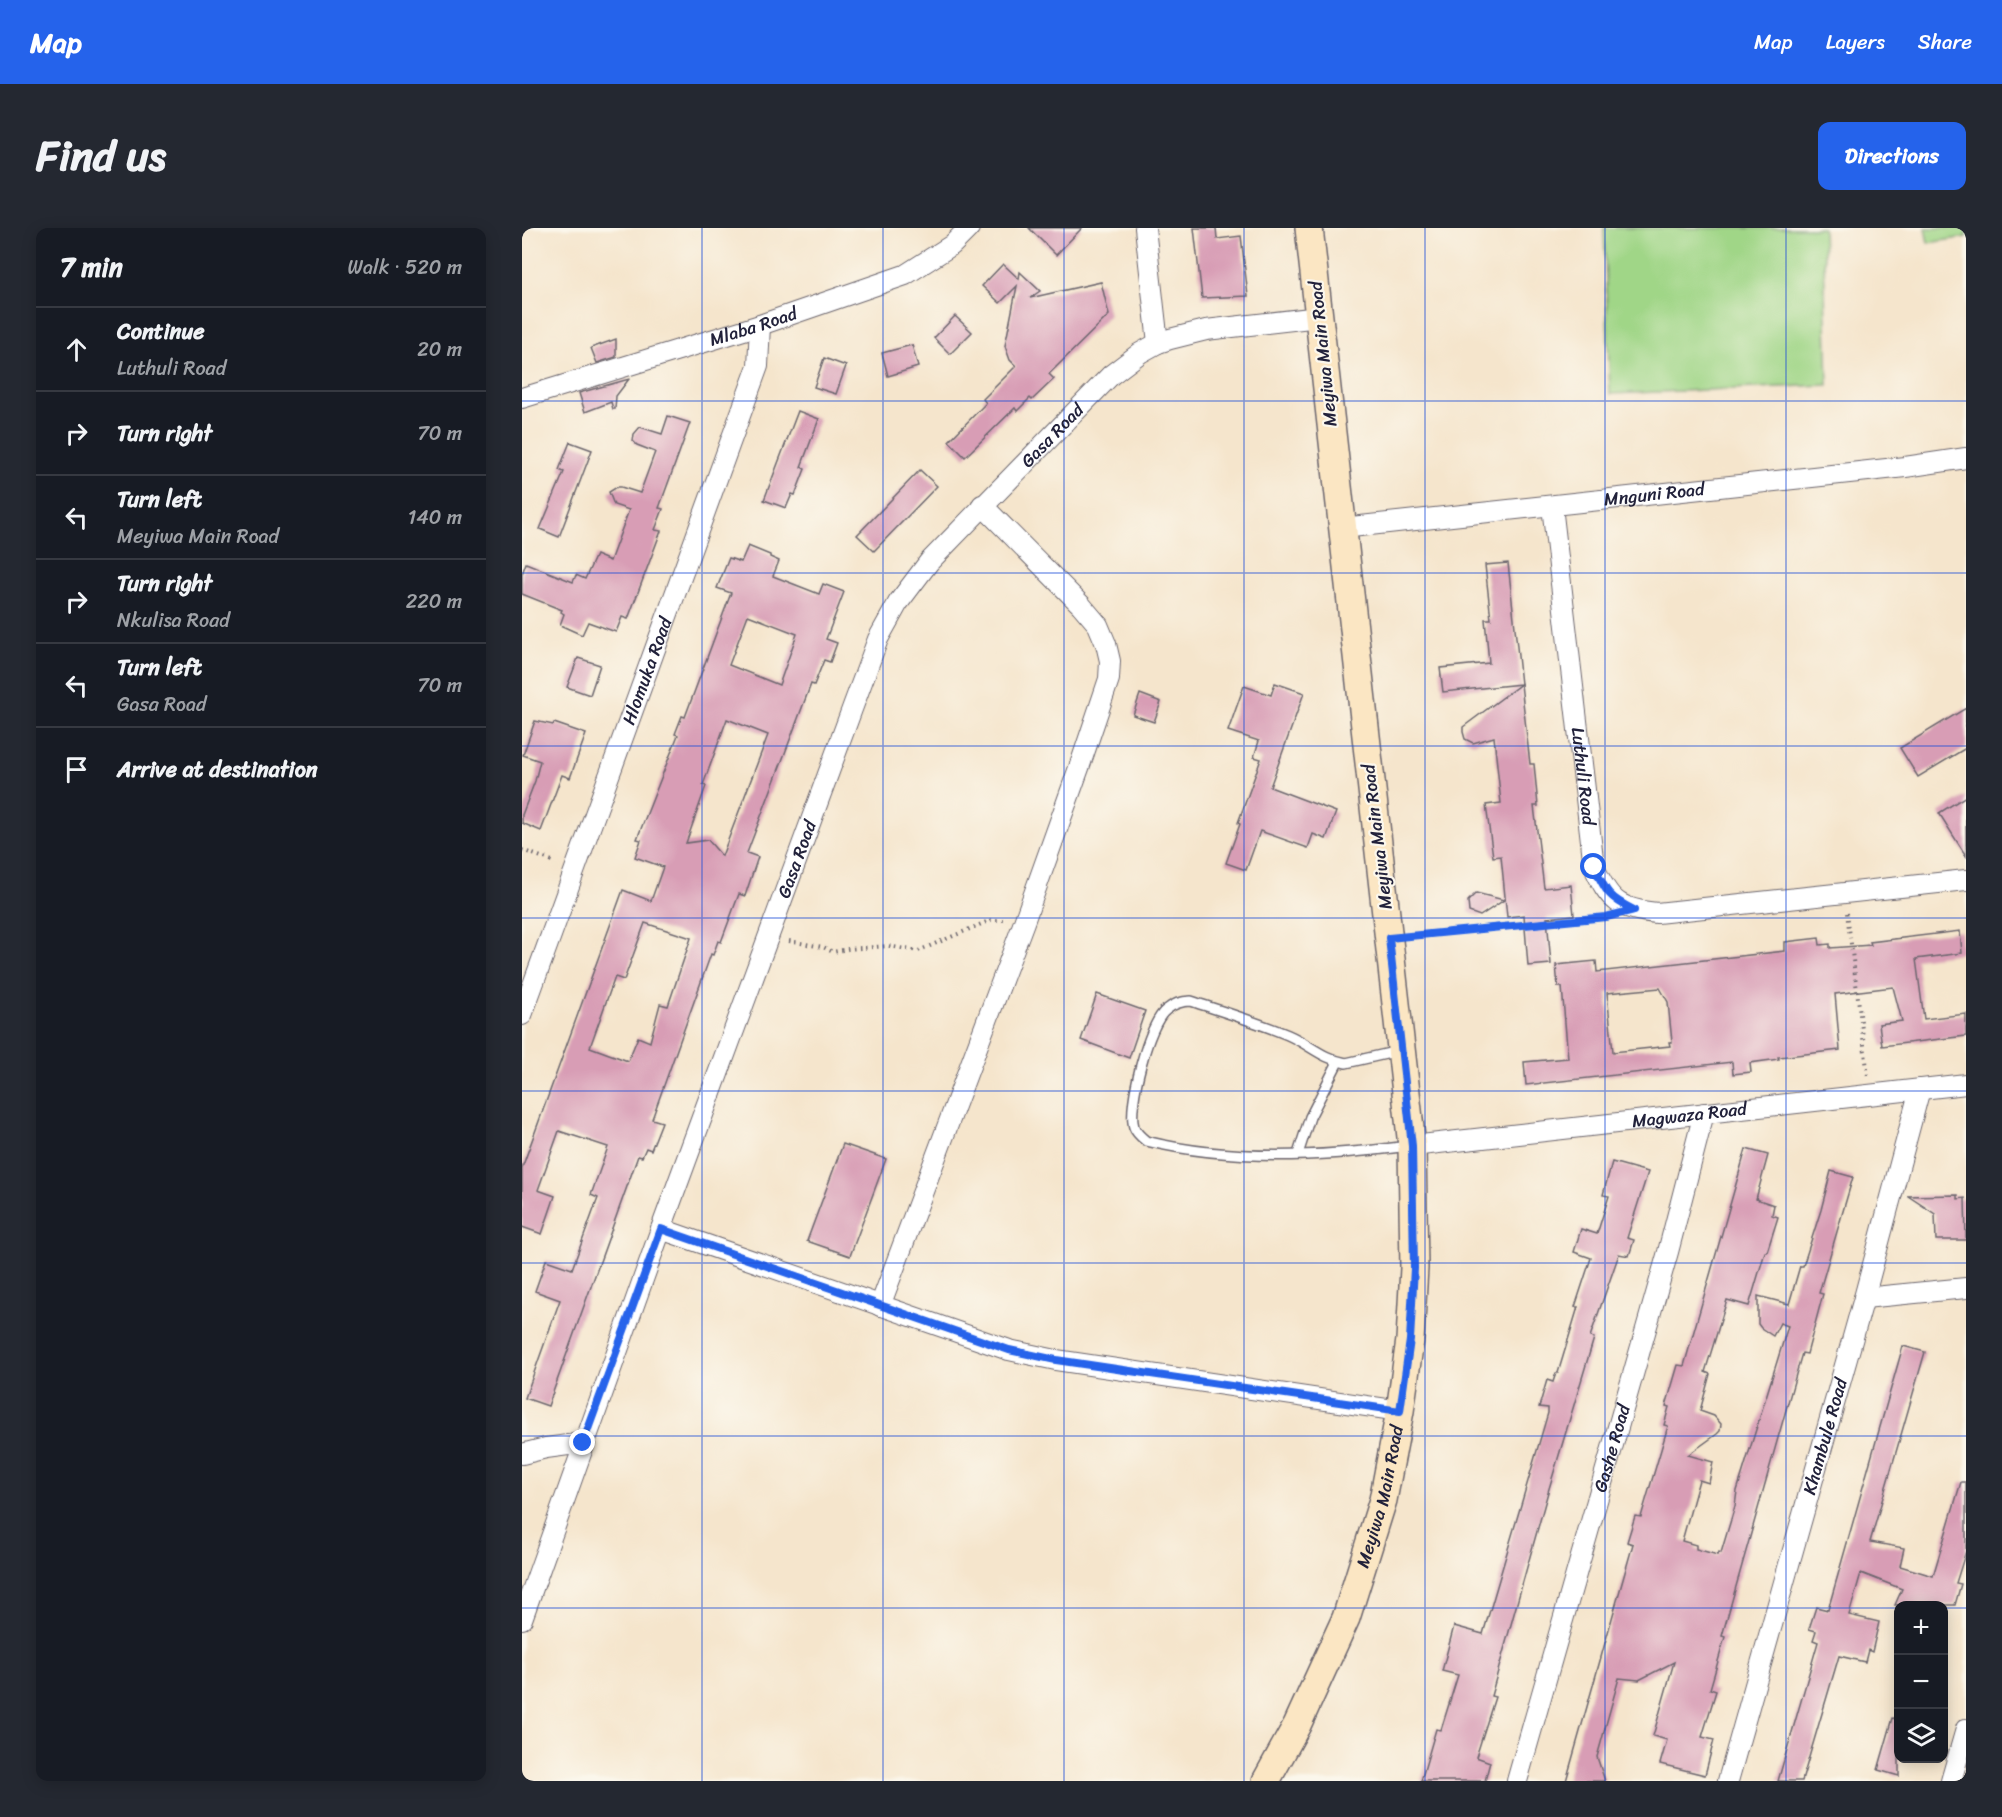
<!DOCTYPE html>
<html lang="en">
<head>
<meta charset="utf-8">
<style>
	:root { --surface:#171b24; --page:#242831; --text:#f1f3f6; --muted:#9ea1a6; --line:#363941; --accent:#2563eb }
	body { margin:0; font-family:Sriracha,sans-serif; background:var(--page); color:var(--text) }
	.controls { position:absolute; right:18px; bottom:18px; display:grid; overflow:hidden; border-radius:12px; box-shadow:0 3px 15px #0003 }
	.controls button { width:54px; height:54px; display:grid; place-items:center; padding:0; border:0; border-bottom:2px solid var(--line); background:var(--surface); color:var(--text); font:30px sans-serif }
	.stop { position:absolute; width:18px; height:18px; margin:-14px; border:4px solid #2563eb; border-radius:50%; background:#fff }
	.stop.end { background:#2563eb; border-color:#fff; box-shadow:0 2px 6px #0008 }
	.list { margin:0; padding:0; list-style:none }
	h2 { display:flex; justify-content:space-between; align-items:center; height:78px; margin:0; padding:0 24px; font-size:26px }
	h2 small { font-size:20px; font-weight:400; color:var(--muted) }
	.list li { display:grid; grid-template-columns:39px 1fr auto; gap:18px; align-items:center; box-sizing:border-box; height:84px; padding:0 24px; border-top:2px solid var(--line) }
	.list b { display:block; font-size:22px; white-space:nowrap }
	.list p { margin:0; font-size:20px; white-space:nowrap; color:var(--muted) }
	.list em { font-size:20px; font-style:normal; color:var(--muted) }
	.icon { flex:none; width:33px; height:33px; fill:none; stroke:currentColor; stroke-width:2; stroke-linecap:round; stroke-linejoin:round }
	.map { position:relative; flex:none; width:1444px; height:1553px; overflow:hidden; border-radius:12px }
	header { display:flex; align-items:center; gap:36px; box-sizing:border-box; height:84px; padding:0 30px; background:var(--accent); color:#fff }
	header strong { font-size:28px }
	nav { display:flex; gap:33px; margin-inline-start:auto; font-size:21px }
	.intro { display:flex; align-items:center; justify-content:space-between; box-sizing:border-box; height:144px; padding:0 36px }
	h1 { margin:0; font-size:42px }
	.button { padding:15px 27px; border-radius:12px; background:var(--accent); color:#fff; font-size:21px; font-weight:700 }
	main { display:flex; gap:36px; padding:0 36px }
	aside { flex:1; background:var(--surface); border-radius:12px; box-shadow:0 3px 15px #0003 }
	.map>svg:first-child { display:block }
	.green { fill:#a0d687; stroke:#617c61; stroke-width:1.5 }
	.building { fill:#d89db5; fill-rule:evenodd }
	.lines { fill:none; stroke-linecap:round; stroke-linejoin:round }
	.lane-casing { stroke:#6c666e; stroke-width:12 }
	.street-casing { stroke:#6c666e; stroke-width:22 }
	.secondary-casing { stroke:#6c666e; stroke-width:30 }
	.path { stroke:#6c666e; stroke-width:4; stroke-dasharray:1.5 4.5; stroke-linecap:butt }
	.lane { stroke:#fff; stroke-width:9 }
	.street { stroke:#fff; stroke-width:20 }
	.secondary { stroke:#fbe6c3; stroke-width:27 }
	.route { stroke:#2563eb; stroke-width:8 }
	.grid { fill:none; stroke:#1d4ed8; stroke-width:1.5; stroke-opacity:0.55 }
	.labels { text-anchor:middle; dominant-baseline:central; stroke-width:4.5; stroke-linejoin:round; paint-order:stroke }
	.street-label { font-size:18px; fill:#22223b; stroke:#fbf7ec }
</style>
</head>
<body>
<header>
<strong>Map</strong>
<nav><a>Map</a><a>Layers</a><a>Share</a></nav>
</header>
<div class="intro"><h1>Find us</h1><a class="button">Directions</a></div>
<main>
<aside>
<h2>7 min<small>Walk · 520 m</small></h2>
<ul class="list">
<li><svg class="icon" aria-label="ahead" viewBox="0 0 24 24"><path d="M12 20V5M6 11l6-6 6 6"/></svg><div><b>Continue</b><p>Luthuli Road</p></div><em>20 m</em></li>
<li><svg class="icon" aria-label="right" viewBox="0 0 24 24"><path d="M7 20v-9h11M14 6l5 5-5 5"/></svg><div><b>Turn right</b></div><em>70 m</em></li>
<li><svg class="icon" aria-label="left" viewBox="0 0 24 24"><path d="M17 20v-9H6M10 6l-5 5 5 5"/></svg><div><b>Turn left</b><p>Meyiwa Main Road</p></div><em>140 m</em></li>
<li><svg class="icon" aria-label="right" viewBox="0 0 24 24"><path d="M7 20v-9h11M14 6l5 5-5 5"/></svg><div><b>Turn right</b><p>Nkulisa Road</p></div><em>220 m</em></li>
<li><svg class="icon" aria-label="left" viewBox="0 0 24 24"><path d="M17 20v-9H6M10 6l-5 5 5 5"/></svg><div><b>Turn left</b><p>Gasa Road</p></div><em>70 m</em></li>
<li><svg class="icon" aria-label="arrive" viewBox="0 0 24 24"><path d="M6 21V4h12l-3 4 3 4H6"/></svg><div><b>Arrive at destination</b></div></li>
</ul>
</aside>
<div class="map">
<svg width="1444" height="1553" viewBox="0 0 1444 1553">
	<rect width="100%" height="100%" fill="#fbf7ec"/>
	<filter id="ink" filterUnits="userSpaceOnUse"><feTurbulence type="fractalNoise" baseFrequency=".0167" numOctaves="2"/><feDisplacementMap in="SourceGraphic" scale="12" xChannelSelector="R" yChannelSelector="G"/><feConvolveMatrix kernelMatrix="1 2 1 2 8 2 1 2 1" color-interpolation-filters="sRGB"/></filter>
	<filter id="wash" filterUnits="userSpaceOnUse"><feTurbulence type="fractalNoise" baseFrequency=".008" numOctaves="4" result="noise"/><feDisplacementMap in="SourceGraphic" scale="24" xChannelSelector="R" yChannelSelector="G"/><feGaussianBlur stdDeviation="1.35" result="paint"/><feColorMatrix in="noise" values="0 0 0 0 0 0 0 0 0 0 0 0 0 0 0 0 0 1.4 0 .05"/><feComposite in="paint" operator="in"/></filter>
	<g filter="url(#wash)">
		<rect width="100%" height="100%" fill="#f5e5cc"/>
		<g class="green">
			<path d="M 1082,0 L 1301,0 L 1306,157 L 1088,166 Z"/>
			<path d="M 1403,0 L 1444,0 L 1444,9 L 1406,15 Z"/>
		</g>
		<g id="blocks">
			<g class="building">
				<path d="M 507,0 L 560,0 L 534,27 Z"/>
				<path d="M 672,0 L 694,0 L 695,11 L 719,8 L 726,68 L 680,70 Z"/>
				<path d="M 481,36 L 497,51 L 498,44 L 518,63 L 508,70 L 579,54 L 587,87 L 527,146 L 532,151 L 510,172 L 508,170 L 495,183 L 493,180 L 443,229 L 427,213 L 464,175 L 461,171 L 494,138 L 488,132 L 483,118 L 495,58 L 478,75 L 460,58 Z"/>
				<path d="M 433,88 L 450,104 L 428,126 L 412,110 Z"/>
				<path d="M 94,111 L 94,129 L 75,135 L 69,120 Z"/>
				<path d="M 390,117 L 396,139 L 366,148 L 360,125 Z"/>
				<path d="M 302,130 L 324,138 L 314,166 L 292,159 Z"/>
				<path d="M 107,151 L 94,168 L 93,181 L 91,181 L 89,174 L 63,184 L 57,165 Z"/>
				<path d="M 276,183 L 297,191 L 279,239 L 283,241 L 273,267 L 270,266 L 264,280 L 242,272 Z"/>
				<path d="M 146,188 L 168,195 L 137,280 L 141,281 L 133,302 L 139,303 L 106,391 L 100,389 L 94,404 L 66,394 L 60,407 L 38,397 L 42,386 L 39,384 L 40,382 L 0,366 L 0,346 L 4,335 L 51,354 L 54,347 L 63,351 L 74,327 L 88,333 L 107,282 L 92,277 L 87,264 L 95,259 L 99,259 L 118,265 L 133,224 L 115,217 L 111,213 L 112,206 L 118,199 L 140,206 Z"/>
				<path d="M 48,214 L 70,222 L 37,309 L 18,301 L 42,244 L 37,242 Z"/>
				<path d="M 398,242 L 415,258 L 352,323 L 335,307 Z"/>
				<path d="M 226,318 L 248,327 L 248,329 L 257,333 L 251,348 L 297,366 L 301,356 L 322,364 L 304,411 L 315,415 L 308,434 L 302,432 L 292,457 L 289,456 L 263,525 L 225,625 L 236,629 L 223,668 L 217,666 L 199,714 L 196,713 L 191,727 L 189,726 L 130,891 L 140,894 L 129,922 L 124,920 L 120,929 L 116,928 L 26,1178 L 3,1170 L 38,1072 L 13,1063 L 24,1032 L 50,1041 L 76,970 L 69,967 L 86,919 L 37,903 L 16,962 L 33,968 L 20,1006 L 0,999 L 0,940 L 101,662 L 129,673 L 141,639 L 113,629 L 119,612 L 115,611 L 156,507 L 153,506 L 160,488 L 163,489 L 209,365 L 195,360 L 207,330 L 219,334 ZM 226,387 L 275,406 L 257,457 L 207,437 ZM 205,491 L 246,507 L 200,628 L 186,612 L 164,615 L 184,558 L 181,557 ZM 123,695 L 169,710 L 146,778 L 138,776 L 128,814 L 116,809 L 106,833 L 68,819 L 93,749 L 102,752 Z"/>
				<path d="M 986,335 L 999,456 L 921,464 L 918,440 L 967,435 L 963,391 L 969,391 L 963,337 Z"/>
				<path d="M 56,430 L 78,437 L 68,467 L 45,459 Z"/>
				<path d="M 753,455 L 782,465 L 748,559 L 814,584 L 804,611 L 791,606 L 786,620 L 738,603 L 724,642 L 704,635 L 718,596 L 716,595 L 739,531 L 732,529 L 737,513 L 706,503 L 722,458 L 749,467 Z"/>
				<path d="M 999,456 L 1008,536 L 1012,536 L 1016,578 L 1012,578 L 1022,660 L 1049,657 L 1052,687 L 1025,690 L 1029,736 L 1006,738 L 1002,687 L 985,689 L 979,628 L 971,629 L 964,577 L 979,575 L 972,509 L 951,515 L 943,511 L 941,504 L 941,499 L 945,496 Z"/>
				<path d="M 618,466 L 639,474 L 632,494 L 611,487 Z"/>
				<path d="M 1444,480 L 1444,520 L 1396,549 L 1378,520 Z"/>
				<path d="M 13,493 L 31,497 L 32,495 L 64,506 L 48,550 L 40,547 L 19,603 L 0,595 L 0,587 L 13,553 L 18,533 L 1,527 Z"/>
				<path d="M 1444,568 L 1444,628 L 1417,585 Z"/>
				<path d="M 954,665 L 982,672 L 958,688 L 947,684 L 946,673 Z"/>
				<path d="M 1438,703 L 1440,725 L 1394,731 L 1402,791 L 1444,786 L 1444,808 L 1360,818 L 1357,796 L 1380,793 L 1371,759 L 1313,766 L 1318,822 L 1256,829 L 1257,831 L 1228,835 L 1229,844 L 1211,846 L 1210,834 L 1004,857 L 1002,834 L 1046,830 L 1040,759 L 1036,759 L 1034,737 L 1074,733 L 1075,744 L 1263,723 L 1263,714 L 1297,710 L 1298,717 L 1308,716 L 1308,720 L 1349,717 L 1348,714 ZM 1138,760 L 1146,774 L 1150,814 L 1147,814 L 1148,818 L 1091,824 L 1085,765 Z"/>
				<path d="M 575,766 L 623,783 L 607,830 L 559,812 Z"/>
				<path d="M 321,916 L 364,931 L 328,1028 L 285,1013 Z"/>
				<path d="M 1224,921 L 1246,927 L 1234,971 L 1252,977 L 1250,987 L 1256,989 L 1245,1024 L 1243,1024 L 1227,1078 L 1205,1072 L 1183,1144 L 1188,1146 L 1178,1183 L 1192,1188 L 1199,1196 L 1198,1203 L 1195,1206 L 1166,1227 L 1191,1234 L 1187,1255 L 1177,1252 L 1160,1313 L 1174,1317 L 1174,1321 L 1196,1327 L 1197,1324 L 1199,1325 L 1213,1278 L 1215,1263 L 1266,1098 L 1258,1095 L 1251,1108 L 1239,1100 L 1236,1096 L 1236,1068 L 1267,1076 L 1278,1038 L 1281,1038 L 1299,982 L 1309,943 L 1331,949 L 1297,1065 L 1301,1066 L 1285,1126 L 1280,1125 L 1200,1408 L 1203,1409 L 1188,1461 L 1194,1463 L 1180,1509 L 1192,1512 L 1183,1547 L 1138,1536 L 1145,1512 L 1131,1508 L 1152,1434 L 1117,1452 L 1097,1450 L 1075,1529 L 1083,1553 L 1044,1553 L 1111,1316 L 1105,1314 L 1113,1288 L 1119,1289 L 1146,1198 L 1142,1197 L 1147,1179 L 1144,1178 L 1156,1137 L 1162,1138 Z"/>
				<path d="M 1090,934 L 1126,944 L 1105,1010 L 1112,1012 L 1107,1028 L 1097,1026 L 1068,1109 L 1072,1110 L 1026,1264 L 969,1468 L 973,1469 L 954,1529 L 968,1534 L 963,1553 L 899,1553 L 914,1501 L 919,1502 L 936,1447 L 920,1443 L 932,1398 L 961,1406 L 1026,1185 L 1026,1180 L 1017,1179 L 1025,1152 L 1031,1154 L 1034,1145 L 1036,1145 L 1056,1079 L 1053,1079 L 1069,1030 L 1052,1024 L 1059,1001 L 1075,1006 L 1087,968 L 1081,967 Z"/>
				<path d="M 1436,967 L 1436,971 L 1443,970 L 1444,1012 L 1414,1012 L 1413,986 L 1386,968 Z"/>
				<path d="M 1381,1118 L 1403,1124 L 1348,1314 L 1382,1320 L 1378,1338 L 1411,1348 L 1439,1254 L 1444,1254 L 1444,1323 L 1434,1355 L 1439,1356 L 1433,1377 L 1373,1377 L 1380,1361 L 1339,1345 L 1327,1387 L 1357,1394 L 1350,1424 L 1346,1422 L 1343,1434 L 1317,1428 L 1280,1553 L 1256,1553 L 1296,1414 L 1291,1412 L 1294,1403 L 1287,1401 L 1294,1379 L 1306,1382 Z"/>
				<path d="M 1371,1490 L 1377,1491 L 1377,1548 L 1356,1542 Z"/>
			</g>
		</g>
	</g>
	<g filter="url(#ink)">
		<use href="#blocks" fill-opacity="0" stroke="#6c666e" stroke-width="1.5"/>
		<g class="lines">
			<g class="lane-casing">
				<g id="lane">
					<path d="M 877,823 L 824,835 C 801,831 787,816 766,807 C 735,794 702,784 669,773 C 660,773 651,776 644,782 C 627,794 605,878 612,899 C 614,905 619,909 624,913 C 710,934 800,929 887,918"/>
					<path d="M 776,926 L 788,889 L 816,834"/>
				</g>
			</g>
			<g class="street-casing">
				<g id="street">
					<path d="M 623,0 L 636,115"/>
					<path id="s1" d="M 0,170 L 238,97 L 383,47 L 430,17 L 447,0"/>
					<path id="s2" d="M 1030,278 L 1072,639 C 1088,674 1097,681 1135,685 L 1444,652"/>
					<path id="s3" d="M 820,300 L 1383,239 L 1444,230"/>
					<path id="s4" d="M 0,787 L 236,138 L 238,97"/>
					<path id="s5" d="M 890,918 L 1444,856"/>
					<path d="M 139,1001 L 487,1122 L 534,1132 L 878,1183"/>
					<path d="M 1342,1070 L 1444,1060"/>
					<path d="M 358,1078 L 502,694 L 558,537 L 587,451 L 588,433 L 584,416 L 576,397 L 559,377 L 460,277"/>
					<path d="M 0,1226 L 24,1220 L 61,1215"/>
					<path id="s6" d="M 0,1391 L 139,1001 L 330,481 L 356,411 L 376,375 L 407,334 L 589,147 L 618,125 L 636,115 L 648,111 L 684,102 L 797,89"/>
					<path id="s7" d="M 995,1553 L 1146,1024 L 1182,885"/>
					<path id="s8" d="M 1206,1553 L 1342,1070 L 1398,861"/>
					<path d="M 1429,1553 L 1444,1501"/>
				</g>
			</g>
			<g class="secondary-casing">
				<g id="secondary">
					<path id="s9" d="M 744,1553 L 775,1497 L 824,1390 L 861,1272 L 878,1183 L 888,1112 L 892,1040 L 890,918 L 787,0"/>
				</g>
			</g>
			<g class="path">
				<path d="M 0,622 L 33,634"/>
				<path d="M 1325,685 L 1346,848"/>
				<path d="M 891,708 L 1081,689"/>
				<path d="M 267,713 L 301,719 L 311,724 L 326,721 L 366,718 L 396,723 L 469,692 L 481,692"/>
			</g>
			<use href="#lane" class="lane"/>
			<use href="#street" class="street"/>
			<use href="#secondary" class="secondary"/>
		</g>
	</g>
	<g class="lines" filter="url(#ink)">
		<path class="route" d="M 61,1215 L 139,1001 L 487,1122 L 534,1132 L 878,1183 L 888,1112 L 892,1040 L 890,918 L 867,710 L 1084,689 L 1112,682 C 1087,670 1084,664 1072,639"/>
	</g>
	<path class="grid" d="M 180,0 L 180,1553M 361,0 L 361,1553M 542,0 L 542,1553M 722,0 L 722,1553M 903,0 L 903,1553M 1083,0 L 1083,1553M 1264,0 L 1264,1553M 0,173 L 1444,173M 0,345 L 1444,345M 0,518 L 1444,518M 0,690 L 1444,690M 0,863 L 1444,863M 0,1035 L 1444,1035M 0,1208 L 1444,1208M 0,1380 L 1376,1380M 1422,1380 L 1444,1380"/>
	<g class="labels">
		<g class="street-label">
			<text stroke="none"><textPath href="#s1" startOffset="242">Mlaba Road</textPath></text>
			<text transform="translate(801 126) rotate(-96)">Meyiwa Main Road</text>
			<text stroke="none"><textPath href="#s6" startOffset="1312">Gasa Road</textPath></text>
			<text stroke="none"><textPath href="#s3" startOffset="314">Mnguni Road</textPath></text>
			<text stroke="none"><textPath href="#s4" startOffset="366">Hlomuka Road</textPath></text>
			<text stroke="none"><textPath href="#s2" startOffset="272">Luthuli Road</textPath></text>
			<text transform="translate(855 609) rotate(-97)">Meyiwa Main Road</text>
			<text stroke="none"><textPath href="#s6" startOffset="808">Gasa Road</textPath></text>
			<text stroke="none"><textPath href="#s5" startOffset="279">Magwaza Road</textPath></text>
			<text stroke="none"><textPath href="#s8" startOffset="358">Khambule Road</textPath></text>
			<text stroke="none"><textPath href="#s7" startOffset="346">Gashe Road</textPath></text>
			<text stroke="none"><textPath href="#s9" startOffset="308">Meyiwa Main Road</textPath></text>
		</g>
	</g>
</svg>
<div class="controls">
<button>+</button>
<button>−</button>
<button><svg class="icon" aria-label="layers" viewBox="0 0 24 24"><path d="M12 4l9 5-9 5-9-5zM3 14l9 5 9-5"/></svg></button>
</div>
<div class="stop" style="left:1072px;top:639px"></div>
<div class="stop end" style="left:61px;top:1215px"></div>
</div>
</main>
</body>
</html>
